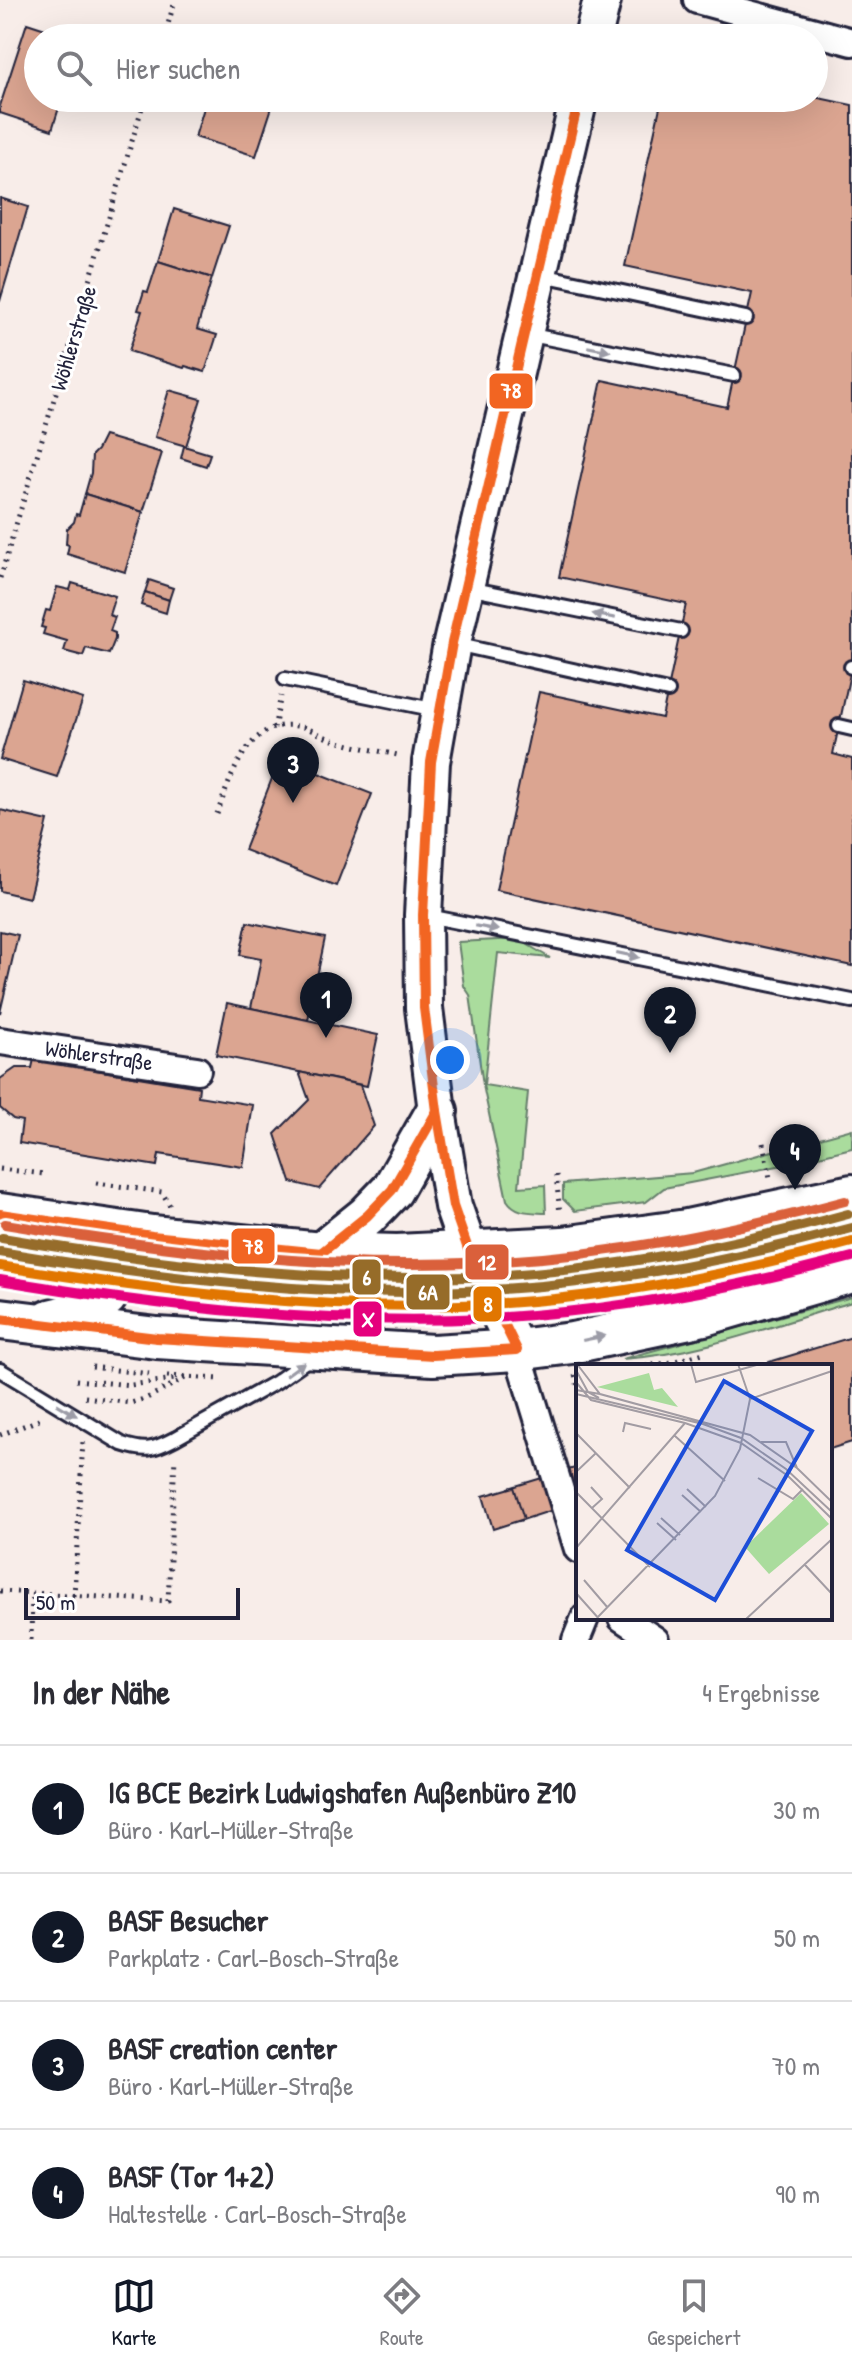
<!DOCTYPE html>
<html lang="de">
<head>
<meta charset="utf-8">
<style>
	:root { --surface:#fff; --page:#f2f2f3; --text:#2b2b33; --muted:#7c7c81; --line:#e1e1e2; --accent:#111827 }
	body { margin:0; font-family:"Patrick Hand",sans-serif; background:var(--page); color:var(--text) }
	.scale { position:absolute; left:24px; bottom:20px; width:216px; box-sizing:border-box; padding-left:8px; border:4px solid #22223b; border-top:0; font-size:22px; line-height:28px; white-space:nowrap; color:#22223b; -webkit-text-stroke:6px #fff; paint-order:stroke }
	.you { position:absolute; left:450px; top:1060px; width:28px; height:28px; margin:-20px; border:6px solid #fff; border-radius:50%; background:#1a73e8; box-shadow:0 0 0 12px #1a73e833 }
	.badge { display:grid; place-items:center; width:52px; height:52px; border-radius:50%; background:var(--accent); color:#fff; font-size:26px; font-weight:700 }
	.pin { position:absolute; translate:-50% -66px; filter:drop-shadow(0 2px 4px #0008) }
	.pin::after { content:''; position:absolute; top:42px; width:28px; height:24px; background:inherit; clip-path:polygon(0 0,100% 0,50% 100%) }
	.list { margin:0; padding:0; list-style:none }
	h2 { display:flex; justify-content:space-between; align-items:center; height:104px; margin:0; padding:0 32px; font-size:34px }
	h2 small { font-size:26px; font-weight:400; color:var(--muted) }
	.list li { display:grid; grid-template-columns:52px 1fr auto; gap:24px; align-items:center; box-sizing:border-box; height:128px; padding:0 32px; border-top:2px solid var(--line) }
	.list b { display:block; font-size:30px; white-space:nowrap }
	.list p { margin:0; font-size:26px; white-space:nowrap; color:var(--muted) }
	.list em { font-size:26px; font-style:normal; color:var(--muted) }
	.icon { flex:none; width:44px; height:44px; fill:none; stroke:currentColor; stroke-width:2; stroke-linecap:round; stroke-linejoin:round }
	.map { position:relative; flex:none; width:852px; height:1640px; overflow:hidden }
	.search { position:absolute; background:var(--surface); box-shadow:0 8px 32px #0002; left:24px; right:24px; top:24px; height:88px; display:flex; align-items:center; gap:20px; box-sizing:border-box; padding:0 28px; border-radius:44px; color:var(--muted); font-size:30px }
	.sheet { height:616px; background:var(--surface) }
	nav { display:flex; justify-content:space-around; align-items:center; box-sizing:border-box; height:112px; border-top:2px solid var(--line); background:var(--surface); font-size:22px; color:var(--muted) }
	nav a { display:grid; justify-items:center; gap:4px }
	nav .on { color:var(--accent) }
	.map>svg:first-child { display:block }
	.green { fill:#aadc9d; stroke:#667f6c; stroke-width:2 }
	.building { fill:#dba591; stroke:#22223b; stroke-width:2 }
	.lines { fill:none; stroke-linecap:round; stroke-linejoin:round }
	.lane-casing { stroke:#22223b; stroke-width:18 }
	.street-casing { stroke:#22223b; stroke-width:32 }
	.secondary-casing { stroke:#22223b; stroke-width:42 }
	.primary-casing { stroke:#22223b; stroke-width:46 }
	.path { stroke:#22223b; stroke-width:5; stroke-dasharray:2 6; stroke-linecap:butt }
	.lane { stroke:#fff; stroke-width:12 }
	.street { stroke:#fff; stroke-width:26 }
	.secondary { stroke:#fff; stroke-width:36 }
	.primary { stroke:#fff; stroke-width:40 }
	.bus-1-casing { stroke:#fff; stroke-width:16 }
	.bus-1 { stroke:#f26522; stroke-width:10 }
	.tram-1-casing { stroke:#fff; stroke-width:16 }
	.tram-2-casing { stroke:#fff; stroke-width:16 }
	.tram-3-casing { stroke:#fff; stroke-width:16 }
	.tram-4-casing { stroke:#fff; stroke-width:16 }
	.tram-5-casing { stroke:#fff; stroke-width:16 }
	.tram-1 { stroke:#966c29; stroke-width:10 }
	.tram-2 { stroke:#e17600; stroke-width:10 }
	.tram-3 { stroke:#966c29; stroke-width:10 }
	.tram-4 { stroke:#e5007d; stroke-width:10 }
	.tram-5 { stroke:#da603b; stroke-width:10 }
	.oneway { fill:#9c9ca7 }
	.labels { text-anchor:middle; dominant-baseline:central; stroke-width:6; stroke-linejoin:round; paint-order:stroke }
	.street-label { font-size:22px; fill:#22223b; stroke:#fff }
	.inset-road { fill:none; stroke:#a29ca3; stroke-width:2 }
	.view { fill:#1d4ed8; fill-opacity:0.15; stroke:#1d4ed8; stroke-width:4 }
	.inset-edge { fill:none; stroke:#22223b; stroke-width:4 }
	.line-badge { stroke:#fff; stroke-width:3 }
	.badge-label { font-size:22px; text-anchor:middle; font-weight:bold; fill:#fff }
</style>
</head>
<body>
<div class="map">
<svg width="852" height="1640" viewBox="0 0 852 1640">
	<rect width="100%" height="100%" fill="#f8ede9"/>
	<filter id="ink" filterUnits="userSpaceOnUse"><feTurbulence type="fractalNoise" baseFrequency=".0125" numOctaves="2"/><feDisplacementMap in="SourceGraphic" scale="16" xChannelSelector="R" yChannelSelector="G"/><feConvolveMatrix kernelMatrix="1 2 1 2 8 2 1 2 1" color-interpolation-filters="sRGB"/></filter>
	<g filter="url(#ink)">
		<g class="green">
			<path d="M 518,939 L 550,958 L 498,953 L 484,1085 L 528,1092 L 519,1187 L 545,1185 L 546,1213 C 531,1212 516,1214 507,1200 L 483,1085 L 470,995 L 464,986 L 458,942 Z"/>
			<path d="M 852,1129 L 852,1148 L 778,1166 L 664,1188 L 646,1202 L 575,1211 L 563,1199 L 563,1184 L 693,1173 Z"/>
			<path d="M 130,1246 L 423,1271 L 432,1285 L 330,1282 L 129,1265 Z"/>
			<path d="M 852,1297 L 852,1302 C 777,1324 701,1354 622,1359 Z"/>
		</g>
		<g class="building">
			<path d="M 27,23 L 73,38 L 38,38 L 38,98 L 62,98 L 52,130 L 0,113 L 0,106 Z"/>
			<path d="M 814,97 L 852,105 L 852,664 L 833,754 L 852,759 L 852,966 L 496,890 L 539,692 L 662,718 L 686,604 L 559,577 L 602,380 L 727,407 L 752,293 L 625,266 L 662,98 Z"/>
			<path d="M 207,98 L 275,98 L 256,156 L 195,137 Z"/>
			<path d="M 0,198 L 28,207 L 0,301 Z"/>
			<path d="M 174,209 L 229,226 L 212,278 L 158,261 Z"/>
			<path d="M 158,261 L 212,278 L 197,329 L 217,335 L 205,372 L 185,366 L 184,368 L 129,351 L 142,311 L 138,310 L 144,291 L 148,292 Z"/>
			<path d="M 169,390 L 201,399 L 186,446 L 155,437 Z"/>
			<path d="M 104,436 L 162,453 L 143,512 L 85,494 L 91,473 L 92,455 L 97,450 Z"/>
			<path d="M 184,446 L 210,454 L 206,466 L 181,458 Z"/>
			<path d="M 85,494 L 143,512 L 125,572 L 67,554 L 69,545 L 66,544 L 67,529 L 74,522 L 76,514 L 79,515 Z"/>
			<path d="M 149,580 L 173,588 L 169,600 L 145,592 Z"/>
			<path d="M 72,583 L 115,596 L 109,615 L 115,617 L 110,631 L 115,633 L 115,639 L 109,654 L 86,648 L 83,656 L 64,651 L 67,641 L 43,634 L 45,628 L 41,627 L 46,610 L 50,611 L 57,587 L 70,590 Z"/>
			<path d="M 145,592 L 169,600 L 166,613 L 141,605 Z"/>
			<path d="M 23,680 L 83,699 L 57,777 L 0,759 Z"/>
			<path d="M 280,758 L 372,794 L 336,886 L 244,850 Z"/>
			<path d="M 0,810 L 48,821 L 29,898 L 0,891 Z"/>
			<path d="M 247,922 L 325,938 L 308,1020 L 251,1008 L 261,959 L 240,955 Z"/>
			<path d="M 0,931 L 18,935 L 0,1013 Z"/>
			<path d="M 227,1003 L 378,1035 L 367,1086 L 216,1055 Z"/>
			<path d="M 34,1059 L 94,1067 L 96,1070 L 199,1087 L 198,1096 L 253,1105 L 243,1167 L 159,1154 L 157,1166 L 19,1143 L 22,1121 L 13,1119 L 0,1108 L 0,1079 L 16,1068 L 32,1068 Z"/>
			<path d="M 299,1072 L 360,1085 L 374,1126 L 319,1189 L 291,1182 L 275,1134 L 309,1100 Z"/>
			<path d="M 852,1337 L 852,1442 L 830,1449 L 830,1366 L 756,1366 Z"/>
			<path d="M 578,1467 L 578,1502 L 519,1521 L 509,1488 Z"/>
			<path d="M 514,1487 L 524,1519 L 493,1529 L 483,1496 Z"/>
		</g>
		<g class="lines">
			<g class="lane-casing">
				<g id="lane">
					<path d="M 542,275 L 746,318"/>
					<path d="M 526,334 L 734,375"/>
					<path d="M 468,588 L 681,631"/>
					<path d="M 455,644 L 668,691"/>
					<path d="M 851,667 L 852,667"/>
					<path d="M 285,679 L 437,710"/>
					<path d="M 839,726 L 852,729"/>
					<path d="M 428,916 L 852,1001"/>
					<path d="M 0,1370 L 122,1444 C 146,1452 153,1450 176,1438 L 276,1382 L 310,1358"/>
				</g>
			</g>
			<g class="street-casing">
				<g id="street">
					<path d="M 697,0 L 852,42"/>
					<path d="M 0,1041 L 197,1070"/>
					<path d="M 517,1350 L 578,1549"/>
					<path d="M 622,1618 L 655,1640"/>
					<path d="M 576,1640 L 585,1618"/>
				</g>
			</g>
			<g class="secondary-casing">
				<g id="secondary">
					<path d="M 593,38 L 602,0"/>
					<path d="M 517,1350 L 469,1252 L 453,1206 L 437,1111 L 424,1008 L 423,915 L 431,762 L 452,643 L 579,98"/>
				</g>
			</g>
			<g class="primary-casing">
				<g id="primary">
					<path d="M 0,1214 L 152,1236 L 321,1253 L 397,1255 L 563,1247 L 687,1230 L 852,1195"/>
					<path d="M 321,1253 L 367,1216 L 392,1190 L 437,1111"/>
					<path d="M 0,1319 L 157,1338 L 433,1355 L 517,1350 L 572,1343 L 704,1315 L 852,1272"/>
					<path d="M 50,1320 C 116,1304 124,1294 102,1229"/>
				</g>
			</g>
			<g class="path">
				<path d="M 164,38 L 175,0"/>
				<path d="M 0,578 L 145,98"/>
				<path d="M 274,728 L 281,696"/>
				<path d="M 217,814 C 231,777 249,714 302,727 C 314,730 325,738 336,741 C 358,748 381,751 402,756"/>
				<path d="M 763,1143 L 770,1178"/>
				<path d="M 0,1169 L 44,1174"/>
				<path d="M 556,1175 L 560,1214"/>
				<path d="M 96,1183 L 162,1192 L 170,1206"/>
				<path d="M 567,1279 L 569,1309"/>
				<path d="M 0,1280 L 28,1285"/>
				<path d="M 645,1366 L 672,1362 L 707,1352"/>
				<path d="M 92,1367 L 149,1374"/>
				<path d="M 575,1375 L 578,1387"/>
				<path d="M 167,1376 L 221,1379"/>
				<path d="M 76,1380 L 131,1385 L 175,1379"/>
				<path d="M 85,1397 L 131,1403 L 147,1398 L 185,1378"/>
				<path d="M 0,1435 L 44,1418"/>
				<path d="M 0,1591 L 168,1601 L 175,1458"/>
				<path d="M 74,1596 L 83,1441"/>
				<path d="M 31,1640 L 32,1593"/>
			</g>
			<use href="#lane" class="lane"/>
			<use href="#street" class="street"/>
			<use href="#secondary" class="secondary"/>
			<use href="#primary" class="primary"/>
			<g class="bus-1-casing">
				<g id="bus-1">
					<path d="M 0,1214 L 152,1236 L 321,1253 L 367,1216 L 392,1190 L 437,1111"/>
					<path d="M 0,1319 L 157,1338 L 433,1355 L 517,1350 L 469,1252 L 453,1206 L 437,1111 L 424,1008 L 423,915 L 431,762 L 452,643 L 579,98"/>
				</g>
			</g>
			<use href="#bus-1" class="bus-1"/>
			<g class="tram-1-casing">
				<path id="tram-1" d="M 0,1252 C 160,1278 326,1299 488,1290 C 612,1283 733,1260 852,1228"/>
			</g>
			<g class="tram-2-casing">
				<path id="tram-2" d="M 0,1266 C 160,1292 326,1312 488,1304 C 612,1298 733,1274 852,1242"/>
			</g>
			<g class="tram-3-casing">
				<path id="tram-3" d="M 2,1238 C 176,1267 357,1288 533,1273 C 640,1264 745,1242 848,1214"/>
			</g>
			<g class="tram-4-casing">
				<path id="tram-4" d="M 0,1280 C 160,1307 326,1326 488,1318 C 612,1312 733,1289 852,1257"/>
			</g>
			<g class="tram-5-casing">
				<path id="tram-5" d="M 5,1224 C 162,1250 327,1271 487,1262 C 609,1256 727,1232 845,1201"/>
			</g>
			<use href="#tram-1" class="tram-1"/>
			<use href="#tram-2" class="tram-2"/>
			<use href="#tram-3" class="tram-3"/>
			<use href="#tram-4" class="tram-4"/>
			<use href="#tram-5" class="tram-5"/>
		</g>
		<defs><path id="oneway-solid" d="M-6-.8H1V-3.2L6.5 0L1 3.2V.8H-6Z" transform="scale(2)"/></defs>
		<g class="oneway">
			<use href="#oneway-solid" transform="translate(599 349) rotate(11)"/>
			<use href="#oneway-solid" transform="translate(604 616) rotate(-169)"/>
			<use href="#oneway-solid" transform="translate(487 928) rotate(11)"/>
			<use href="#oneway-solid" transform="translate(628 955) rotate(12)"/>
			<use href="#oneway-solid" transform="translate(594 1338) rotate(-12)"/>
			<use href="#oneway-solid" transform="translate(295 1369) rotate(-36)"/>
			<use href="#oneway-solid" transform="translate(67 1410) rotate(31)"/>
		</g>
	</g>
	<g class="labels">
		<g class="street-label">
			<text transform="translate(73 338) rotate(-73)">Wöhlerstraße</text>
			<text transform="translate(99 1055) rotate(8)">Wöhlerstraße</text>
		</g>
	</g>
	<g transform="translate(576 1364)">
		<rect width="256" height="256" fill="#f8ede9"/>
		<path d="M 73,9 L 78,26 L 86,24 L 102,43 L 21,23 ZM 225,129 L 253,160 L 193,210 L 169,183 Z" fill="#aadc9d"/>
		<path class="inset-road" d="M 1,0 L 24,30 L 174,71 L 221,104 L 256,138M 115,0 L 120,18 L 184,0M 162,0 L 174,35M 0,6 L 12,28 L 23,34M 0,18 L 15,36 L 109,59 L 165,79 L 212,112 L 256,155M 0,26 L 24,30M 0,30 L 127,60 L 165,74 L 210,105 L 256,148M 47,68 L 49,59 L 75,65M 0,69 L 54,124M 99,72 L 149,117M 185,78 L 210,78 L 221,104M 0,108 L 20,89M 182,114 L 217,135 L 227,125M 15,123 L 26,135 L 16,144M 111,125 L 130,143M 0,128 L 74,203M 106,131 L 125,148M 85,154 L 104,171M 81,159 L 100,176M 0,184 L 109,59M 229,201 L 256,230M 8,216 L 32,244M 0,229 L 24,256M 19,256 L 139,132 L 164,85 L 174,35 L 256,7M 169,256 L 256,175"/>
		<path class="view" d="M 148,17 L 236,67 L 139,236 L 51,186 Z"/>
		<rect width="256" height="256" class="inset-edge"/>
	</g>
	<g class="line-badge">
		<rect x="488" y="372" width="46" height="38" rx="8" fill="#f26522"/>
		<rect x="230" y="1227" width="46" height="38" rx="8" fill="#f26522"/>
		<rect x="464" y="1243" width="46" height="38" rx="8" fill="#da603b"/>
		<rect x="351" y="1258" width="31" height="38" rx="8" fill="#966c29"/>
		<rect x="405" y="1273" width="46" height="38" rx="8" fill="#966c29"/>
		<rect x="472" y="1285" width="31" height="38" rx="8" fill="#e17600"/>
		<rect x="352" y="1300" width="31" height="38" rx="8" fill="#e5007d"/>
	</g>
	<g class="badge-label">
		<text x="511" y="398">78</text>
		<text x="253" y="1254">78</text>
		<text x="487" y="1270">12</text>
		<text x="367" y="1285">6</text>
		<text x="428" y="1300">6A</text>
		<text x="488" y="1312">8</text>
		<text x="368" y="1327">X</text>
	</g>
</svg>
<div class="scale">50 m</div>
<div class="you"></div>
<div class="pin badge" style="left:326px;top:1038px">1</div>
<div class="pin badge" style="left:670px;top:1053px">2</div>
<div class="pin badge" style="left:293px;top:803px">3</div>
<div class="pin badge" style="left:795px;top:1190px">4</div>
<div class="search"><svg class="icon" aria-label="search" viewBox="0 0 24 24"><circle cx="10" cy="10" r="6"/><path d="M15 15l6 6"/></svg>Hier suchen</div>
</div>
<section class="sheet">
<h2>In der Nähe<small>4 Ergebnisse</small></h2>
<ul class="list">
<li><span class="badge">1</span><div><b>IG BCE Bezirk Ludwigshafen Außenbüro Z10</b><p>Büro · Karl-Müller-Straße</p></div><em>30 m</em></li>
<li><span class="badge">2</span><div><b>BASF Besucher</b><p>Parkplatz · Carl-Bosch-Straße</p></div><em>50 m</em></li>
<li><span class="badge">3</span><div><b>BASF creation center</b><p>Büro · Karl-Müller-Straße</p></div><em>70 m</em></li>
<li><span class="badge">4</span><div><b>BASF (Tor 1+2)</b><p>Haltestelle · Carl-Bosch-Straße</p></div><em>90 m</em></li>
</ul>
</section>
<nav>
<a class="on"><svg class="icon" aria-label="map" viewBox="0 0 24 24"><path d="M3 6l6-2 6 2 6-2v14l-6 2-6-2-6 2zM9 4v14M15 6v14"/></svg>Karte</a>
<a><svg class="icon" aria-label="directions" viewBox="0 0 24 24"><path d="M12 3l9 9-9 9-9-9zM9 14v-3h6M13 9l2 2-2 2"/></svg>Route</a>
<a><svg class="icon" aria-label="saved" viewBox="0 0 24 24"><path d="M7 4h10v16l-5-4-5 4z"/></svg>Gespeichert</a>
</nav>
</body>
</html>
